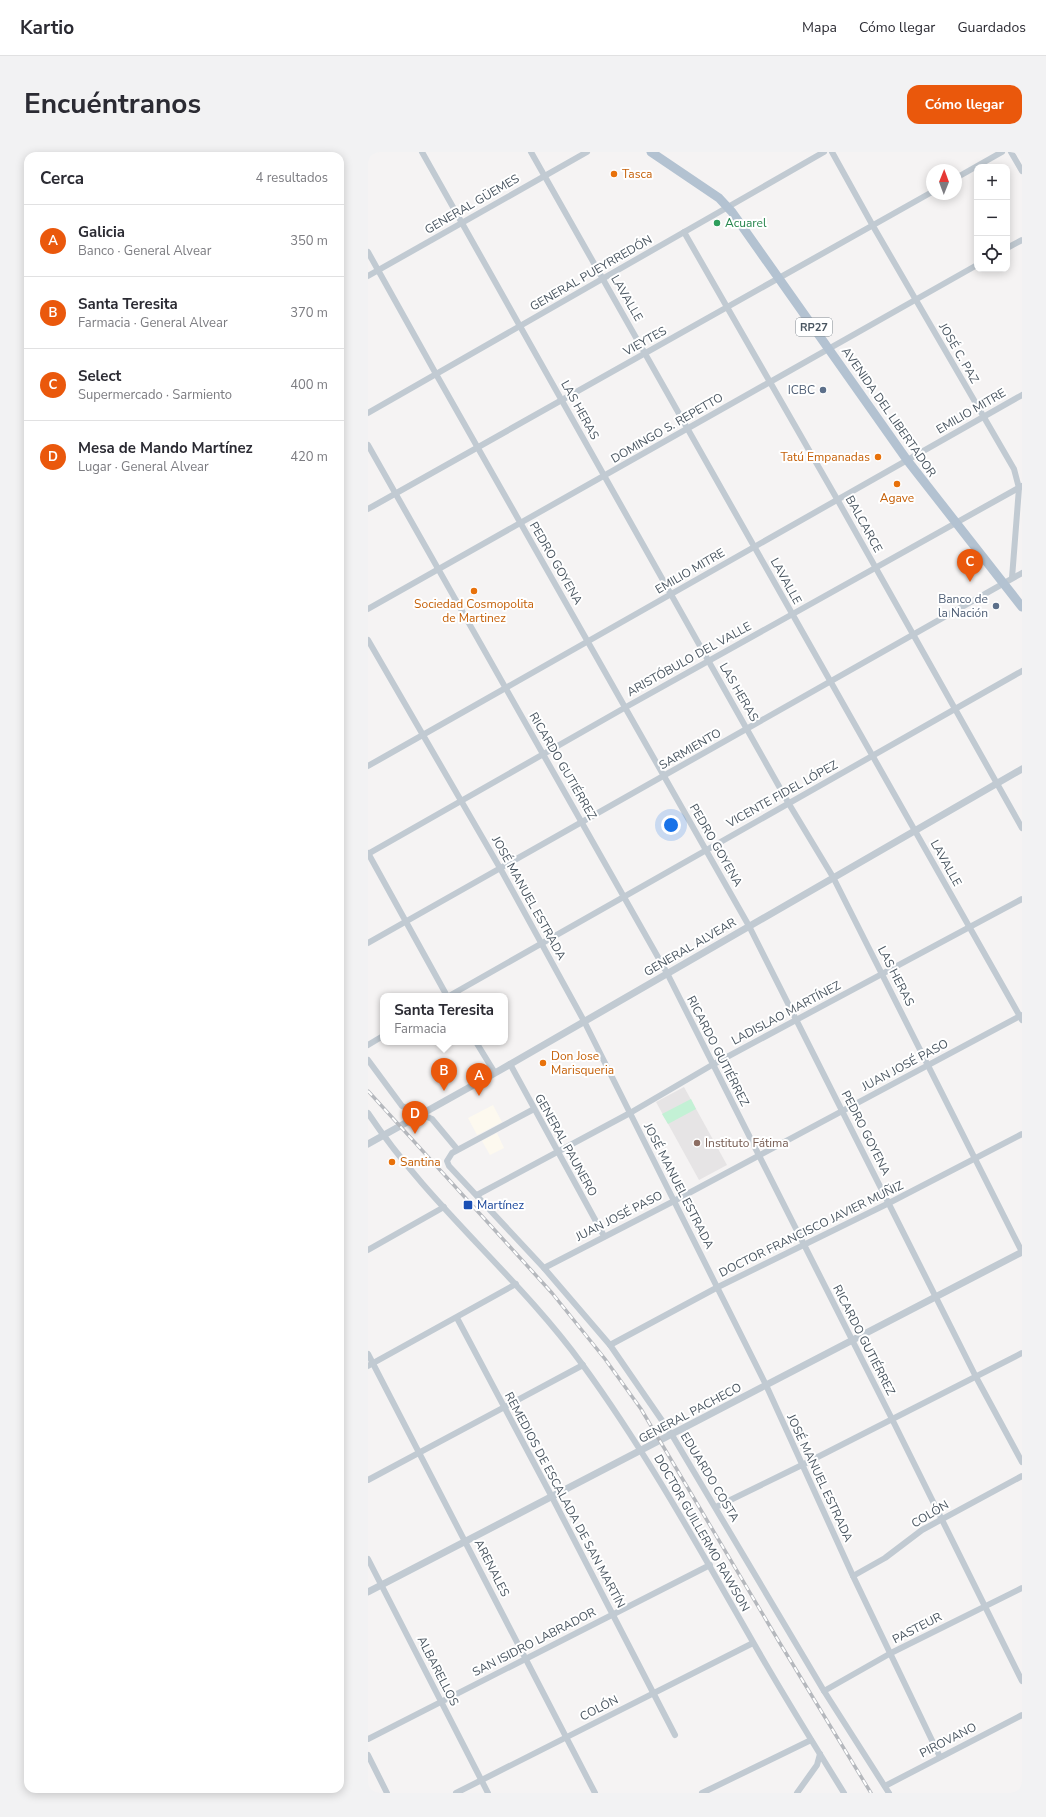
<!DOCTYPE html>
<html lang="es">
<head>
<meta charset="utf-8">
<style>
	:root { --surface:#fff; --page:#f2f2f3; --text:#2b2b33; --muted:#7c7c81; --line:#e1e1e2; --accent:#ea580c }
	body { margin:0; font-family:"Nunito Sans",sans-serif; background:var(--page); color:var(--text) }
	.controls { position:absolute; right:12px; top:12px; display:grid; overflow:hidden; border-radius:8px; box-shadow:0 2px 10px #0003 }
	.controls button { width:36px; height:36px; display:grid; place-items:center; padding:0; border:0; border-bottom:1px solid var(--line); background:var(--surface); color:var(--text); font:20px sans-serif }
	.compass { position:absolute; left:558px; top:12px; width:36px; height:36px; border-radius:50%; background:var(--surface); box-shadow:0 2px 10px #0003; rotate:1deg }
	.you { position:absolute; left:303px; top:673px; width:14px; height:14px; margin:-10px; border:3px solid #fff; border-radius:50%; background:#1a73e8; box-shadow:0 0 0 6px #1a73e833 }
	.badge { display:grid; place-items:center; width:26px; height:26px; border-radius:50%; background:var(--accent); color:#fff; font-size:13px; font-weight:700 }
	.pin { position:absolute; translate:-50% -33px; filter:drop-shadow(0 1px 2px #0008) }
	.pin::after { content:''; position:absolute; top:21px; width:14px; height:12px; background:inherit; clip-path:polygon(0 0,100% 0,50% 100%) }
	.popup { position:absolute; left:12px; top:841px; width:128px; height:52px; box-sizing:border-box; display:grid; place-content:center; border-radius:8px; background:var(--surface); filter:drop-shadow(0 1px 3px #0005); font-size:13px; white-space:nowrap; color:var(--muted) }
	.popup b { font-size:15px; color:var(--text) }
	.popup::after { content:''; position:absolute; left:50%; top:100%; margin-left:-8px; border:8px solid transparent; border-top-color:var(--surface) }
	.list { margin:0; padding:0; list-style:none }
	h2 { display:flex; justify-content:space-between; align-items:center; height:52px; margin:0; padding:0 16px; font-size:17px }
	h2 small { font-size:13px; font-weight:400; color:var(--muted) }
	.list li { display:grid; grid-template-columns:26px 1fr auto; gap:12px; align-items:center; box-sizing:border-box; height:72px; padding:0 16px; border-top:1px solid var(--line) }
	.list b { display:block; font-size:15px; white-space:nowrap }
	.list p { margin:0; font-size:13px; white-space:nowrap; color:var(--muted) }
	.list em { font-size:13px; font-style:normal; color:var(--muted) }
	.icon { flex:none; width:22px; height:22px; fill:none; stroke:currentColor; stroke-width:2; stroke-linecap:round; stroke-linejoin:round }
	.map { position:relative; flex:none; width:654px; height:1641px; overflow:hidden; border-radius:12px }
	header { display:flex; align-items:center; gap:24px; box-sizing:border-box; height:56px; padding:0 20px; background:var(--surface); border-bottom:1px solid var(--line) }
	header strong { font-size:19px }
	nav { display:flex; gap:22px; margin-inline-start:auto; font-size:14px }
	.intro { display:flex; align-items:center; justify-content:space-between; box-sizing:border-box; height:96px; padding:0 24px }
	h1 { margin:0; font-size:28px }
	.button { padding:10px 18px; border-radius:12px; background:var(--accent); color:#fff; font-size:14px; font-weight:700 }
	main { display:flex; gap:24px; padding:0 24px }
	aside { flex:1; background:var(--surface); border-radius:12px; box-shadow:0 2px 10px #0003 }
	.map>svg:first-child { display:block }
	.commercial { fill:#fdf9ef }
	.education { fill:#e6e4e5 }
	.green { fill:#c3f1d5 }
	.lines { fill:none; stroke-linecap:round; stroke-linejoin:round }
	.minor { stroke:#c1cad2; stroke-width:6 }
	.tertiary { stroke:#c1cad2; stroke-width:7 }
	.primary { stroke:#b3c2d1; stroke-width:9 }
	.rail-casing { stroke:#b5b8bd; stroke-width:3.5 }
	.rail { stroke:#fff; stroke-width:2; stroke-dasharray:6; stroke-linecap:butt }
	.food-dot { fill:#e8710a; stroke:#fff; stroke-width:1.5 }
	.leisure-dot { fill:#2e9e5b; stroke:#fff; stroke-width:1.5 }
	.service-dot { fill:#5c6f8a; stroke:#fff; stroke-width:1.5 }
	.education-dot { fill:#8d6e63; stroke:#fff; stroke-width:1.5 }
	.transit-dot { fill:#1a4fb4; stroke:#fff; stroke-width:1.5 }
	.labels { text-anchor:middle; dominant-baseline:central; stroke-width:4; stroke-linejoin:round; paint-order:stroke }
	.shield { fill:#fff; stroke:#808990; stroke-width:1 }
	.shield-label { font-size:11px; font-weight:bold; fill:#4a5661 }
	.food-label { font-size:12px; fill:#c56008; stroke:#fff; text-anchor:start }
	.street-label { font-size:12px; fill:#4a5661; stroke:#fff }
	.leisure-label { font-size:12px; fill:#27864d; stroke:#fff; text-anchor:start }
	.service-label { font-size:12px; fill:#4e5e75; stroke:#fff; text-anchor:end }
	.education-label { font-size:12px; fill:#785e54; stroke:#fff; text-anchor:start }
	.transit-label { font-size:12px; fill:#164399; stroke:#fff; text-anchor:start }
</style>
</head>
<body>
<header>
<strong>Kartio</strong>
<nav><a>Mapa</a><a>Cómo llegar</a><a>Guardados</a></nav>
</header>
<div class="intro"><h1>Encuéntranos</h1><a class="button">Cómo llegar</a></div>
<main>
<aside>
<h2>Cerca<small>4 resultados</small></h2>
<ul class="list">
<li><span class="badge">A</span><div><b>Galicia</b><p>Banco · General Alvear</p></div><em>350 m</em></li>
<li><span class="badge">B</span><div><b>Santa Teresita</b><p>Farmacia · General Alvear</p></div><em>370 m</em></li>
<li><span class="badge">C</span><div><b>Select</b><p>Supermercado · Sarmiento</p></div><em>400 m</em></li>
<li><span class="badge">D</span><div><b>Mesa de Mando Martínez</b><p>Lugar · General Alvear</p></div><em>420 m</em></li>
</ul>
</aside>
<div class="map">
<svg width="654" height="1641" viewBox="0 0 654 1641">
	<rect width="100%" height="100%" fill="#f5f3f3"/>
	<g class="commercial">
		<path d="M 125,953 L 134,970 L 109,983 L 100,966 Z"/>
		<path d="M 129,981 L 136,996 L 122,1003 L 114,989 Z"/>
	</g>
	<path class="education" d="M 316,935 L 359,1013 L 331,1028 L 288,950 Z"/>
	<path class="green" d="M 323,947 L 328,957 L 300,972 L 294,962 Z"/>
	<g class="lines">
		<g class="minor">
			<path d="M 54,0 L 421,652 L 465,725 L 654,1100"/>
			<path d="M 163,0 L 654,868"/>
			<path d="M 464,0 L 505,74 L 646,317 L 651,336 L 644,426"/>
			<path d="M 643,0 L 654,19"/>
			<path d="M 588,26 L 634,0"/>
			<path d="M 316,80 L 469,347 L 654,676"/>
			<path d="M 639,96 L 654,88"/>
			<path d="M 0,100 L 68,222 L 381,774 L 608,1225 L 654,1310"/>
			<path d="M 0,124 L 219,0"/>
			<path d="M 0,261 L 456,0"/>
			<path d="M 0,293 L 299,821 L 524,1267 L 654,1529"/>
			<path d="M 0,357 L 564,40"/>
			<path d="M 0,457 L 609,113"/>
			<path d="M 0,488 L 132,716 L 216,869 L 398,1233 L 485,1424 L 572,1605"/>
			<path d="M 0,614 L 654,243"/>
			<path d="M 0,701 L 79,844"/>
			<path d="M 0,702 L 258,555 L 654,334"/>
			<path d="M 0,791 L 654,421"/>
			<path d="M 81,844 L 654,519"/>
			<path d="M 108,890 L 127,921"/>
			<path d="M 0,893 L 15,884"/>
			<path d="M 0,908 L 34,954 L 64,967 L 89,997"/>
			<path d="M 142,912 L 236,1084"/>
			<path d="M 166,957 L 84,1001 L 79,1009 L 81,1014 L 176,1116 L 242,1193 L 304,1283 L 456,1539 L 521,1641"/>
			<path d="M 0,961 C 61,1053 150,1124 214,1212 C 279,1301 331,1396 385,1490 C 414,1541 445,1591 476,1641"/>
			<path d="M 109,1043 L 262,961 L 344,913 L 654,747"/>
			<path d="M 0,1098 L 76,1055"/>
			<path d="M 176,1116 L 306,1049 L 654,863"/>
			<path d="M 89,1166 L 184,1345 L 307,1583"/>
			<path d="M 242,1193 L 350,1135 L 521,1051 L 654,982"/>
			<path d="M 0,1202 L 227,1641"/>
			<path d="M 0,1214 L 148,1132"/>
			<path d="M 0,1328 L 215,1213"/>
			<path d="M 348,1355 L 434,1313 L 654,1201"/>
			<path d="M 0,1407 L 120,1641"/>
			<path d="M 485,1424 L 517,1406 L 554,1378 L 654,1324"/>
			<path d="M 456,1539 L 523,1501 L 654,1436"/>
			<path d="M 0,1587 L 342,1413"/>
			<path d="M 0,1603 L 19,1641"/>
			<path d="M 517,1634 L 654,1563"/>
			<path d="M 88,1641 L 385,1491"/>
			<path d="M 334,1641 L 443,1588"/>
			<path d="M 429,1641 L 449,1613 L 452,1602"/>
		</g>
		<g class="tertiary">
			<path d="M 0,992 L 127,921 L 654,617"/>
			<path d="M 0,1440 L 654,1100"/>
		</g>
		<path class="primary" d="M 283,0 L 351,46 L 364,60 L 539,308 L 654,455"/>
		<g class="rail-casing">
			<path id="rail" d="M 0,939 L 184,1141 L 237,1207 L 273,1257 L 413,1493 L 503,1641"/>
		</g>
		<use href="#rail" class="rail"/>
	</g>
	<g class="food-dot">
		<circle cx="246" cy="22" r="4"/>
		<circle cx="510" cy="305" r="4"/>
		<circle cx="529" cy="332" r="4"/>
		<circle cx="106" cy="439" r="4"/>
		<circle cx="175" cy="911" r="4"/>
		<circle cx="24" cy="1010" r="4"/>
	</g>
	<circle class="leisure-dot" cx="349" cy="71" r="4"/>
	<g class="service-dot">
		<circle cx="455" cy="238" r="4"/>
		<circle cx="628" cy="454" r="4"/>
	</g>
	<circle class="education-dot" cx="329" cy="991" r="4"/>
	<rect class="transit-dot" x="95" y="1048" width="10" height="10" rx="2"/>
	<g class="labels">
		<rect class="shield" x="428" y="166" width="36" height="18" rx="3"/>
		<g class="shield-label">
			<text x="446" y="175">RP27</text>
		</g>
		<g class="food-label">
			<text x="254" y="22">Tasca</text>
			<text x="502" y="305" text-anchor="end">Tatú Empanadas</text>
			<text x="529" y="346" text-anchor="middle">Agave</text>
			<text x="106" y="452" text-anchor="middle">Sociedad Cosmopolita<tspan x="106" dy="14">de Martinez</tspan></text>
			<text x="183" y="904">Don Jose<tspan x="183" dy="14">Marisqueria</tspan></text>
			<text x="32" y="1010">Santina</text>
		</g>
		<g class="street-label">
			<text transform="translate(104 52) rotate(-30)">GENERAL GÜEMES</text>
			<text transform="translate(223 121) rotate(-30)">GENERAL PUEYRREDÓN</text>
			<text transform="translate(259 146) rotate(60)">LAVALLE</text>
			<text transform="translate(277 189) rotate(-29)">VIEYTES</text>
			<text transform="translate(591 201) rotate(60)">JOSÉ C. PAZ</text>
			<text transform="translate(212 258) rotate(61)">LAS HERAS</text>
			<text transform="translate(603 259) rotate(-30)">EMILIO MITRE</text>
			<text transform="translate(521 260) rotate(55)">AVENIDA DEL LIBERTADOR</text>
			<text transform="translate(299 276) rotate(-30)">DOMINGO S. REPETTO</text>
			<text transform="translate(496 372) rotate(61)">BALCARCE</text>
			<text transform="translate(188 411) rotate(60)">PEDRO GOYENA</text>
			<text transform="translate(322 419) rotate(-30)">EMILIO MITRE</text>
			<text transform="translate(418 429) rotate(61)">LAVALLE</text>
			<text transform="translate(321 507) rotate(-29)">ARISTÓBULO DEL VALLE</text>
			<text transform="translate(371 540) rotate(60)">LAS HERAS</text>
			<text transform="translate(322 597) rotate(-30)">SARMIENTO</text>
			<text transform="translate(195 614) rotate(60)">RICARDO GUTIÉRREZ</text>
			<text transform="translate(414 642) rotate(-29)">VICENTE FIDEL LÓPEZ</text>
			<text transform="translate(348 693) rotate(60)">PEDRO GOYENA</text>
			<text transform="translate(578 711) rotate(61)">LAVALLE</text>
			<text transform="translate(161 746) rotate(61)">JOSÉ MANUEL ESTRADA</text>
			<text transform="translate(322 795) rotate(-30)">GENERAL ALVEAR</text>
			<text transform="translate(528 824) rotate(63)">LAS HERAS</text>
			<text transform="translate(418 861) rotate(-28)">LADISLAO MARTÍNEZ</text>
			<text transform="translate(350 899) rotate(63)">RICARDO GUTIÉRREZ</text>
			<text transform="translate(537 913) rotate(-28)">JUAN JOSÉ PASO</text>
			<text transform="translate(498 981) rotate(63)">PEDRO GOYENA</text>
			<text transform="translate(198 993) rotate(61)">GENERAL PAUNERO</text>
			<text transform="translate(311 1034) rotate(63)">JOSÉ MANUEL ESTRADA</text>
			<text transform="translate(251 1064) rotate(-27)">JUAN JOSÉ PASO</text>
			<text transform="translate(443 1077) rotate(-26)">DOCTOR FRANCISCO JAVIER MUÑIZ</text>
			<text transform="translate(496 1188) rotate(63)">RICARDO GUTIÉRREZ</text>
			<text transform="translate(322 1261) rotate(-28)">GENERAL PACHECO</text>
			<text transform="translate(342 1325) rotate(59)">EDUARDO COSTA</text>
			<text transform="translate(452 1326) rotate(65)">JOSÉ MANUEL ESTRADA</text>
			<text transform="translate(197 1348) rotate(62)">REMEDIOS DE ESCALADA DE SAN MARTÍN</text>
			<text transform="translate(562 1362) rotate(-31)">COLÓN</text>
			<text transform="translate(334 1381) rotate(60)">DOCTOR GUILLERMO RAWSON</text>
			<text transform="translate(124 1416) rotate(63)">ARENALES</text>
			<text transform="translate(549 1476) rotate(-27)">PASTEUR</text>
			<text transform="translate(166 1490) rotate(-27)">SAN ISIDRO LABRADOR</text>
			<text transform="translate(70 1519) rotate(63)">ALBARELLOS</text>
			<text transform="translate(231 1556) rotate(-27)">COLÓN</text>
			<text transform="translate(580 1588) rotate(-27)">PIROVANO</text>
		</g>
		<g class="leisure-label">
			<text x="357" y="71">Acuarel</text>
		</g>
		<g class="service-label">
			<text x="447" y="238">ICBC</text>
			<text x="620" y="447">Banco de<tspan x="620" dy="14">la Nación</tspan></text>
		</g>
		<g class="education-label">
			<text x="337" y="991">Instituto Fátima</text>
		</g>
		<g class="transit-label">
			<text x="109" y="1053">Martínez</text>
		</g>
	</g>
</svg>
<div class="controls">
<button>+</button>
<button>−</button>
<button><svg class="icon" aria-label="locate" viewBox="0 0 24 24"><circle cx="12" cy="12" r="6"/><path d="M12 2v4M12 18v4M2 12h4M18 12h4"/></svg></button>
</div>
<svg class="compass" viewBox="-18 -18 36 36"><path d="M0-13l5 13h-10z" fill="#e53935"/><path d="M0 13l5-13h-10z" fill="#7c7c81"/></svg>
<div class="you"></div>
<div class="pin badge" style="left:111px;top:944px">A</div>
<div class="pin badge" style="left:76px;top:939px">B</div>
<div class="popup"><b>Santa Teresita</b>Farmacia</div>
<div class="pin badge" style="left:602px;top:430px">C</div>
<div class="pin badge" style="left:47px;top:982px">D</div>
</div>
</main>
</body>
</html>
